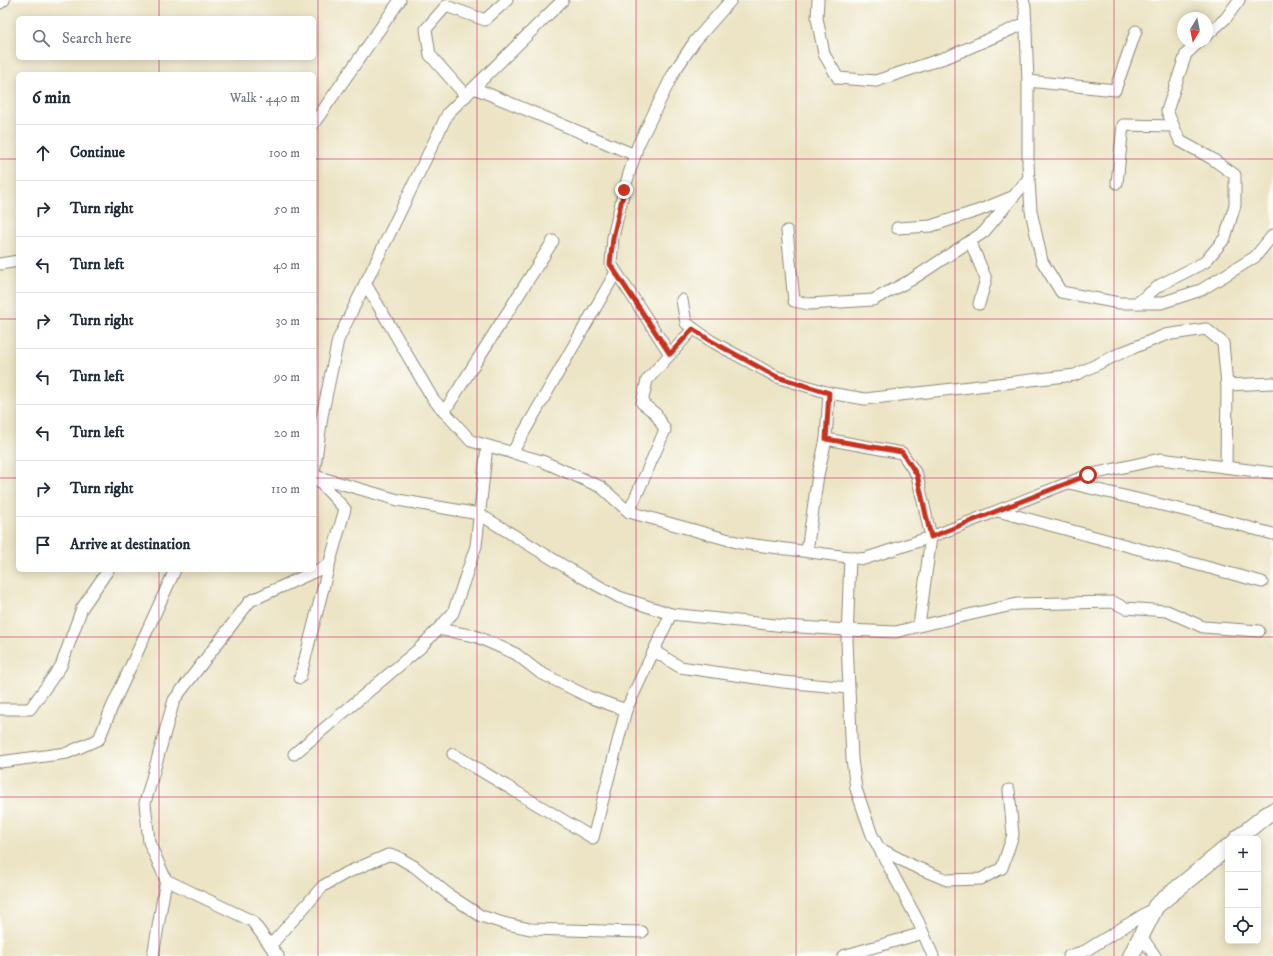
<!DOCTYPE html>
<html lang="en">
<head>
<meta charset="utf-8">
<style>
	:root { --surface:#fff; --page:#f6f6f7; --text:#1f2937; --muted:#747a83; --line:#e0e1e3 }
	body { margin:0; font-family:"IM FELL DW Pica",serif; background:var(--page); color:var(--text) }
	.controls { position:absolute; right:12px; bottom:12px; display:grid; overflow:hidden; border-radius:6px; box-shadow:0 2px 10px #0003 }
	.controls button { width:36px; height:36px; display:grid; place-items:center; padding:0; border:0; border-bottom:1px solid var(--line); background:var(--surface); color:var(--text); font:20px sans-serif }
	.compass { position:absolute; left:1177px; top:12px; width:36px; height:36px; border-radius:50%; background:var(--surface); box-shadow:0 2px 10px #0003; rotate:190deg }
	.stop { position:absolute; width:12px; height:12px; margin:-9px; border:3px solid #c8321e; border-radius:50%; background:#fff }
	.stop.end { background:#c8321e; border-color:#fff; box-shadow:0 1px 4px #0008 }
	.list { margin:0; padding:0; list-style:none }
	h2 { display:flex; justify-content:space-between; align-items:center; height:52px; margin:0; padding:0 16px; font-size:17px }
	h2 small { font-size:13px; font-weight:400; color:var(--muted) }
	.list li { display:grid; grid-template-columns:26px 1fr auto; gap:12px; align-items:center; box-sizing:border-box; height:56px; padding:0 16px; border-top:1px solid var(--line) }
	.list b { display:block; font-size:15px; white-space:nowrap }
	.list em { font-size:13px; font-style:normal; color:var(--muted) }
	.icon { flex:none; width:22px; height:22px; fill:none; stroke:currentColor; stroke-width:2; stroke-linecap:round; stroke-linejoin:round }
	.map { position:relative; flex:none; width:1273px; height:956px; overflow:hidden }
	.search { position:absolute; background:var(--surface); box-shadow:0 2px 10px #0003; left:16px; top:16px; width:300px; height:44px; display:flex; align-items:center; gap:10px; box-sizing:border-box; padding:0 14px; border-radius:6px; color:var(--muted); font-size:15px }
	.panel { position:absolute; background:var(--surface); box-shadow:0 2px 10px #0003; left:16px; top:72px; width:300px; height:500px; border-radius:6px }
	.map>svg:first-child { display:block }
	.lines { fill:none; stroke-linecap:round; stroke-linejoin:round }
	.street-casing { stroke:#8c8878; stroke-width:13 }
	.secondary-casing { stroke:#8c8878; stroke-width:18 }
	.street { stroke:#fff; stroke-width:11 }
	.secondary { stroke:#fff; stroke-width:16 }
	.route { stroke:#c8321e; stroke-width:5 }
	.grid { fill:none; stroke:#c2185b; stroke-width:1; stroke-opacity:0.55 }
</style>
</head>
<body>
<div class="map">
<svg width="1273" height="956" viewBox="0 0 1273 956">
	<rect width="100%" height="100%" fill="#fdfcf7"/>
	<filter id="ink" filterUnits="userSpaceOnUse"><feTurbulence type="fractalNoise" baseFrequency=".025" numOctaves="2"/><feDisplacementMap in="SourceGraphic" scale="8" xChannelSelector="R" yChannelSelector="G"/><feConvolveMatrix kernelMatrix="1 2 1 2 8 2 1 2 1" color-interpolation-filters="sRGB"/></filter>
	<filter id="wash" filterUnits="userSpaceOnUse"><feTurbulence type="fractalNoise" baseFrequency=".012" numOctaves="4" result="noise"/><feDisplacementMap in="SourceGraphic" scale="16" xChannelSelector="R" yChannelSelector="G"/><feGaussianBlur stdDeviation="0.9" result="paint"/><feColorMatrix in="noise" values="0 0 0 0 0 0 0 0 0 0 0 0 0 0 0 0 0 1.4 0 .05"/><feComposite in="paint" operator="in"/></filter>
	<g filter="url(#wash)">
		<rect width="100%" height="100%" fill="#ece4c5"/>
	</g>
	<g filter="url(#ink)">
		<g class="lines">
			<g class="street-casing">
				<g id="street">
					<path d="M 818,0 L 817,18 L 824,54 L 838,78 L 876,81 L 950,56 L 1026,23"/>
					<path d="M 1023,0 L 1025,7 L 1028,81 L 1028,164 L 1031,211 L 1042,261 L 1061,292 L 1119,303 L 1161,303 L 1201,290 L 1255,257 L 1273,235"/>
					<path d="M 0,3 L 4,0"/>
					<path d="M 1207,35 L 1226,18 L 1239,0"/>
					<path d="M 1028,81 L 1115,90 L 1136,31"/>
					<path d="M 474,88 L 635,155"/>
					<path d="M 466,96 L 430,55 L 426,29 L 446,6 L 485,20 L 507,0"/>
					<path d="M 314,123 L 400,0"/>
					<path d="M 1117,183 L 1123,125 L 1173,126"/>
					<path d="M 897,228 L 931,226 L 980,210 L 1012,197"/>
					<path d="M 787,231 L 794,301 L 809,304 L 873,300 L 911,280 L 984,232 L 1029,178"/>
					<path d="M 970,241 L 986,279 L 979,304"/>
					<path d="M 0,264 L 18,261"/>
					<path d="M 365,283 L 433,399 L 471,441 L 542,461 L 601,487 L 629,512 L 740,543 L 864,559 L 931,537 L 1088,475 L 1160,459 L 1273,473"/>
					<path d="M 682,300 L 686,323 L 711,341 L 777,377 L 829,393 L 865,399 L 1075,375 L 1123,352 L 1165,335 L 1206,329 L 1223,343 L 1227,385 L 1226,467"/>
					<path d="M 1137,303 L 1160,285 L 1205,262 L 1225,238 L 1235,205 L 1235,175 L 1211,158 L 1180,141 L 1167,111 L 1186,54 L 1199,42"/>
					<path d="M 670,354 L 611,264 L 613,237 L 624,190 L 638,145 L 674,72 L 695,41 L 731,0"/>
					<path d="M 1227,385 L 1273,383"/>
					<path d="M 444,412 L 553,241"/>
					<path d="M 826,439 L 902,453 L 917,475 L 931,537 L 919,626 L 1017,604 L 1113,602 L 1125,608 L 1167,611 L 1203,627 L 1259,631"/>
					<path d="M 512,453 L 616,272"/>
					<path d="M 314,473 L 322,416 L 338,340 L 448,113 L 563,0"/>
					<path d="M 315,476 L 398,500 L 479,514 L 582,577 L 619,597 L 671,614 L 785,626 L 847,630 L 896,632 L 919,626"/>
					<path d="M 1069,483 L 1196,513 L 1273,534"/>
					<path d="M 998,511 L 1262,582"/>
					<path d="M 629,512 L 665,430 L 656,414 L 642,403 L 647,380 L 693,329"/>
					<path d="M 807,551 L 818,475 L 826,439 L 829,393"/>
					<path d="M 850,557 L 847,641 L 852,759 L 856,789 L 872,835 L 918,921 L 933,956"/>
					<path d="M 438,629 L 475,636 L 516,654 L 539,672 L 589,697 L 626,710"/>
					<path d="M 654,651 L 680,667 L 783,682 L 849,688"/>
					<path d="M 300,678 L 329,565"/>
					<path d="M 0,709 L 30,709 L 61,666 L 82,608 L 108,570"/>
					<path d="M 294,754 L 420,648 L 453,613 L 476,546 L 487,446"/>
					<path d="M 453,754 L 593,838 L 626,710 L 671,614"/>
					<path d="M 0,762 L 67,753 L 99,739 L 112,707 L 175,570"/>
					<path d="M 879,848 L 911,865 L 947,880 L 981,879 L 1002,868 L 1013,835 L 1009,790"/>
					<path d="M 1141,936 L 1155,956"/>
					<path d="M 270,946 L 323,886 L 344,874 L 388,855 L 396,856 L 415,867 L 449,895 L 481,916 L 503,923 L 530,929 L 642,932"/>
					<path d="M 153,956 L 166,880"/>
					<path d="M 278,956 L 252,921 L 166,880 L 149,842 L 145,803 L 174,700 L 250,601 L 329,565 L 345,509 L 314,476"/>
					<path d="M 843,956 L 923,933"/>
					<path d="M 1069,956 L 1085,951 L 1156,907"/>
				</g>
			</g>
			<g class="secondary-casing">
				<g id="secondary">
					<path d="M 1237,839 L 1265,816 L 1273,811"/>
					<path d="M 1131,956 L 1156,906 L 1228,847"/>
				</g>
			</g>
			<use href="#street" class="street"/>
			<use href="#secondary" class="secondary"/>
		</g>
	</g>
	<g class="lines" filter="url(#ink)">
		<path class="route" d="M 624,190 L 613,238 L 610,264 L 670,354 L 693,329 L 711,341 L 777,377 L 829,393 L 826,439 L 902,452 L 917,475 L 931,537 L 1088,475"/>
	</g>
	<path class="grid" d="M 159,0 L 159,18M 318,0 L 318,956M 477,0 L 477,956M 636,0 L 636,956M 796,0 L 796,956M 955,0 L 955,956M 1114,0 L 1114,956M 159,58 L 159,74M 0,159 L 18,159M 314,159 L 1273,159M 0,319 L 18,319M 314,319 L 1273,319M 0,478 L 18,478M 314,478 L 1273,478M 159,570 L 159,956M 0,637 L 1273,637M 0,797 L 1273,797"/>
</svg>
<div class="controls">
<button>+</button>
<button>−</button>
<button><svg class="icon" aria-label="locate" viewBox="0 0 24 24"><circle cx="12" cy="12" r="6"/><path d="M12 2v4M12 18v4M2 12h4M18 12h4"/></svg></button>
</div>
<svg class="compass" viewBox="-18 -18 36 36"><path d="M0-13l5 13h-10z" fill="#e53935"/><path d="M0 13l5-13h-10z" fill="#747a83"/></svg>
<div class="stop" style="left:1088px;top:475px"></div>
<div class="stop end" style="left:624px;top:190px"></div>
<div class="search"><svg class="icon" aria-label="search" viewBox="0 0 24 24"><circle cx="10" cy="10" r="6"/><path d="M15 15l6 6"/></svg>Search here</div>
<section class="panel">
<h2>6 min<small>Walk · 440 m</small></h2>
<ul class="list">
<li><svg class="icon" aria-label="ahead" viewBox="0 0 24 24"><path d="M12 20V5M6 11l6-6 6 6"/></svg><div><b>Continue</b></div><em>100 m</em></li>
<li><svg class="icon" aria-label="right" viewBox="0 0 24 24"><path d="M7 20v-9h11M14 6l5 5-5 5"/></svg><div><b>Turn right</b></div><em>50 m</em></li>
<li><svg class="icon" aria-label="left" viewBox="0 0 24 24"><path d="M17 20v-9H6M10 6l-5 5 5 5"/></svg><div><b>Turn left</b></div><em>40 m</em></li>
<li><svg class="icon" aria-label="right" viewBox="0 0 24 24"><path d="M7 20v-9h11M14 6l5 5-5 5"/></svg><div><b>Turn right</b></div><em>30 m</em></li>
<li><svg class="icon" aria-label="left" viewBox="0 0 24 24"><path d="M17 20v-9H6M10 6l-5 5 5 5"/></svg><div><b>Turn left</b></div><em>90 m</em></li>
<li><svg class="icon" aria-label="left" viewBox="0 0 24 24"><path d="M17 20v-9H6M10 6l-5 5 5 5"/></svg><div><b>Turn left</b></div><em>20 m</em></li>
<li><svg class="icon" aria-label="right" viewBox="0 0 24 24"><path d="M7 20v-9h11M14 6l5 5-5 5"/></svg><div><b>Turn right</b></div><em>110 m</em></li>
<li><svg class="icon" aria-label="arrive" viewBox="0 0 24 24"><path d="M6 21V4h12l-3 4 3 4H6"/></svg><div><b>Arrive at destination</b></div></li>
</ul>
</section>
</div>
</body>
</html>
